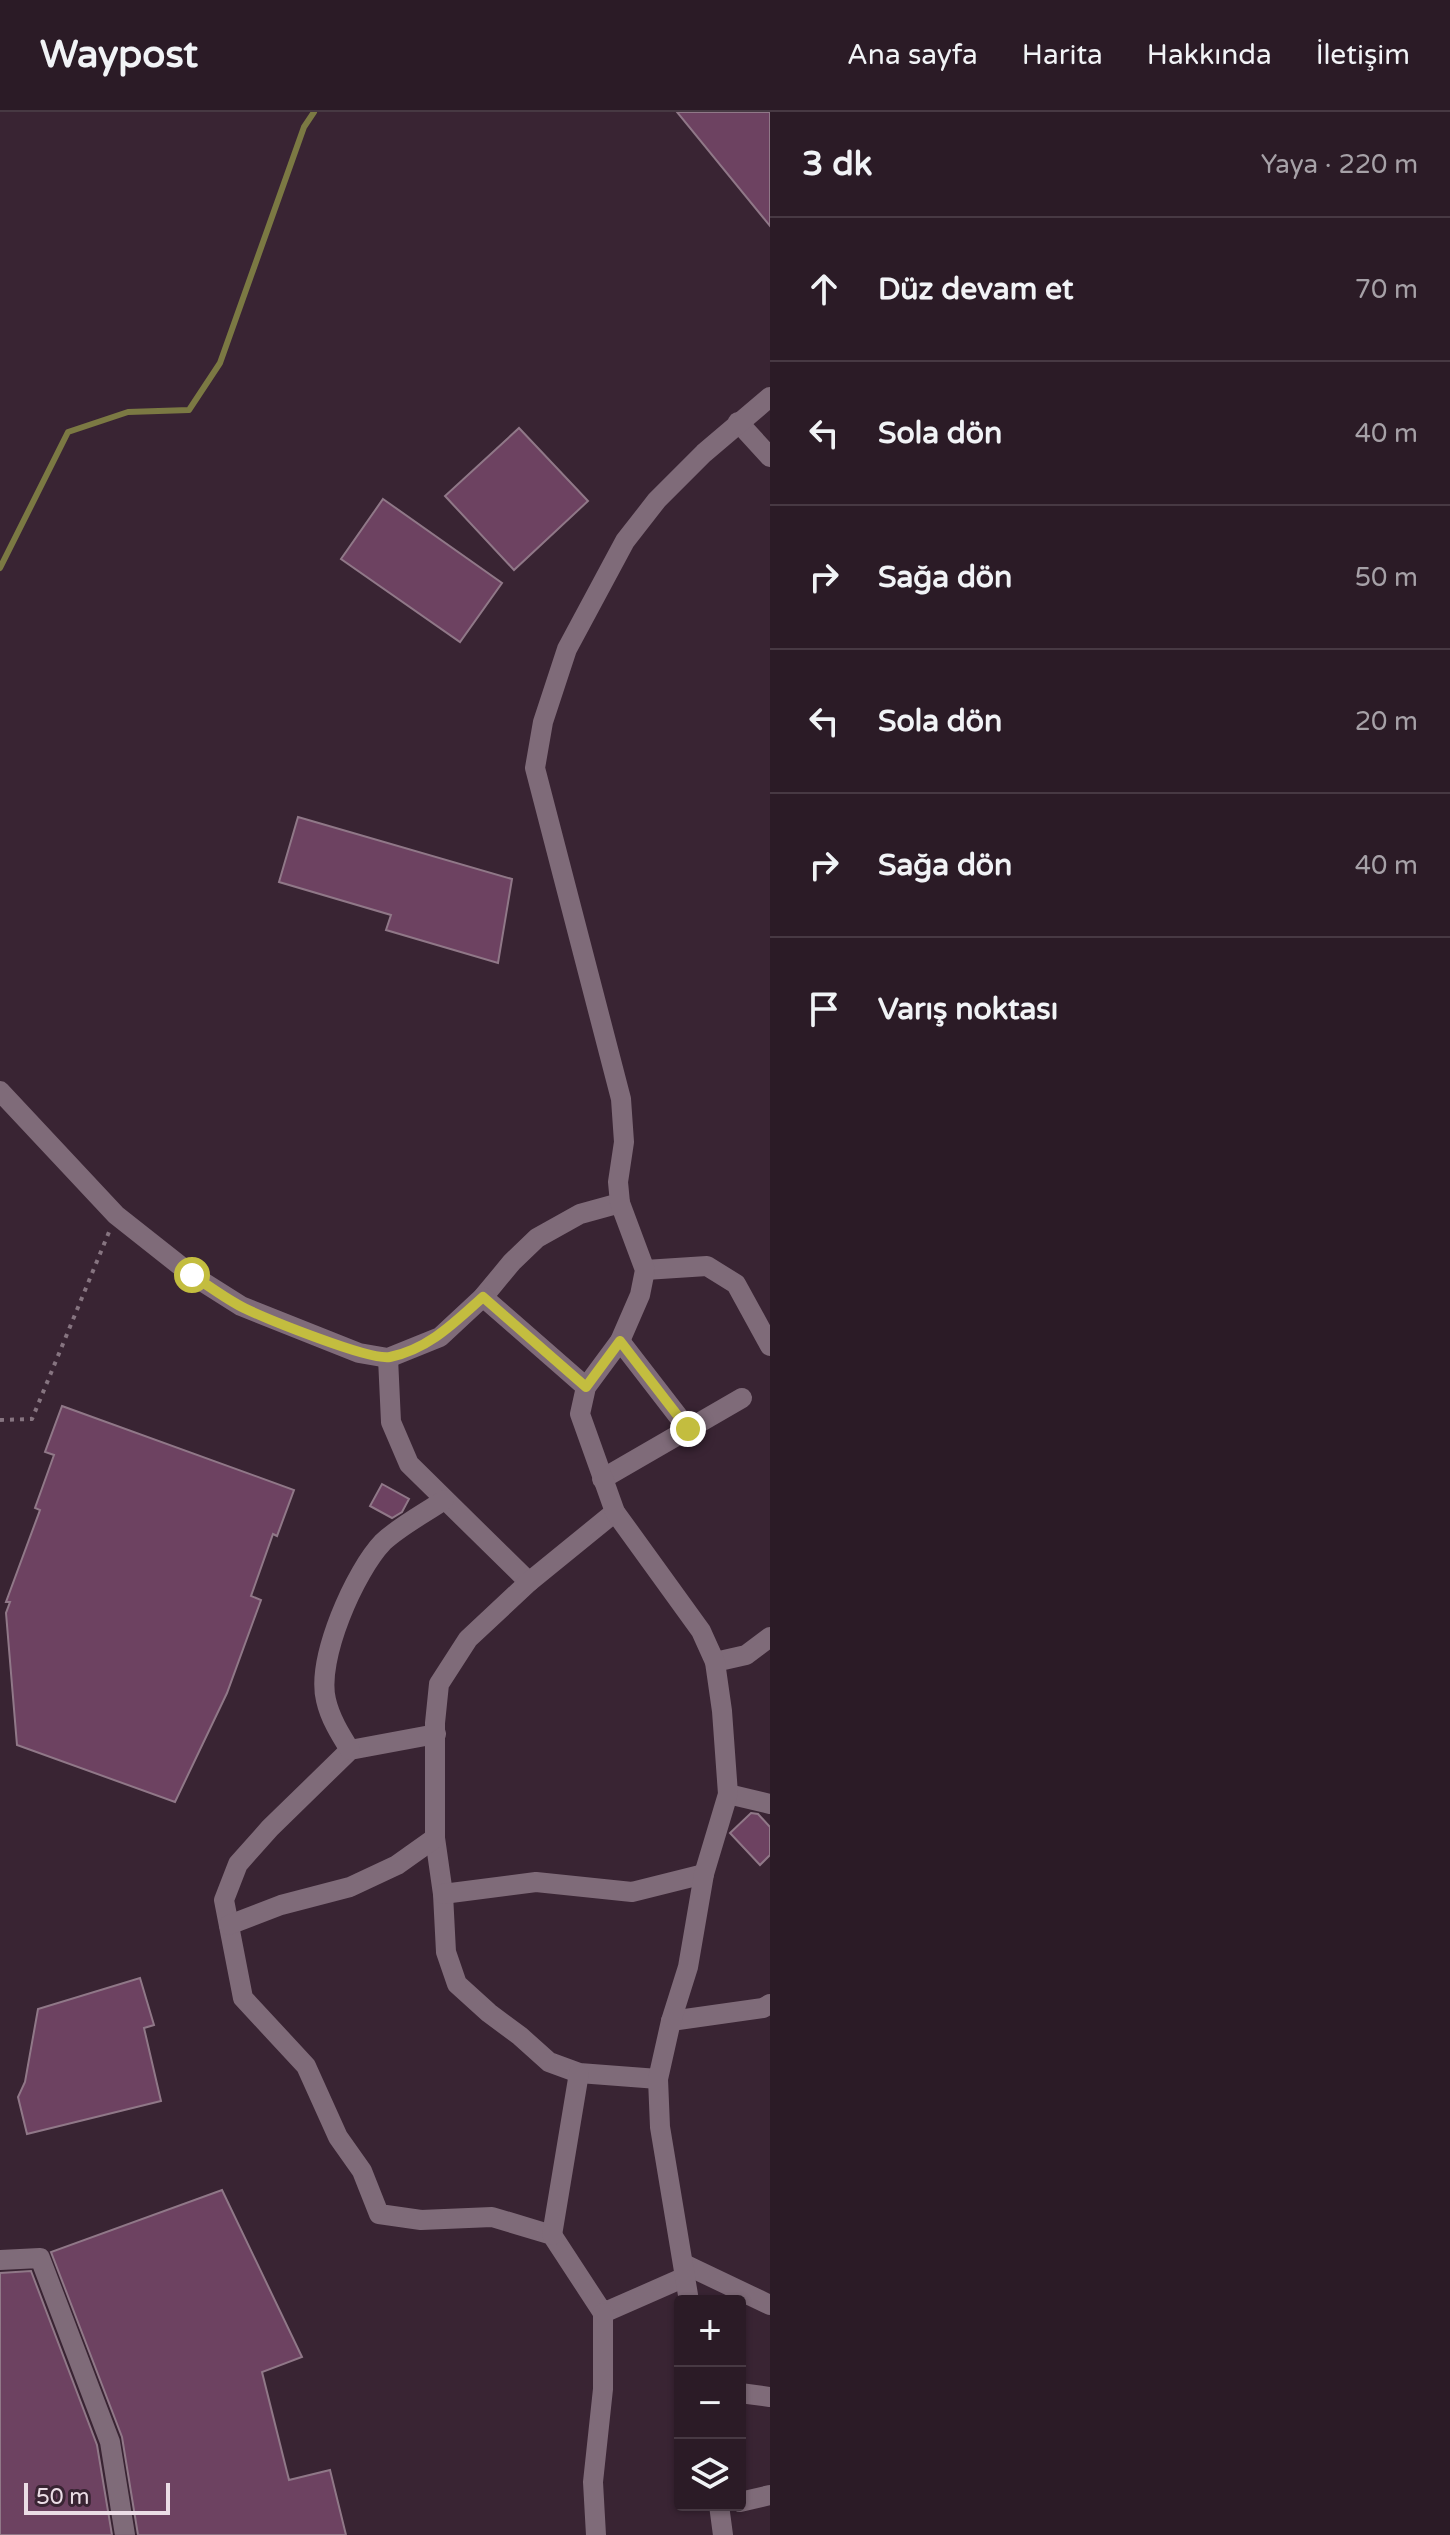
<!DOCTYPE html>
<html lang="tr">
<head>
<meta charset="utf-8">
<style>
	:root { --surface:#2b1b26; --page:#33242e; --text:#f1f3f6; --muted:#a6a1a7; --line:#473943 }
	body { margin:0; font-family:"Varela Round",sans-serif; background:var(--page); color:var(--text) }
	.controls { position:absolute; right:24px; bottom:24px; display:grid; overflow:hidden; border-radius:8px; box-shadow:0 2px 6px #0004 }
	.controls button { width:72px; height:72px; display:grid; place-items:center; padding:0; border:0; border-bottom:2px solid var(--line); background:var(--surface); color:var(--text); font:40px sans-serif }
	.scale { position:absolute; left:24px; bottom:20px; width:146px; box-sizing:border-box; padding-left:8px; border:4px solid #ebdde6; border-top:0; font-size:22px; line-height:28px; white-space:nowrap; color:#ebdde6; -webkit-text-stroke:6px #392433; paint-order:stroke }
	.stop { position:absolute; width:24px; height:24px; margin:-18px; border:6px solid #c3bd3f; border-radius:50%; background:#fff }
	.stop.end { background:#c3bd3f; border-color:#fff; box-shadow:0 2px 8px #0008 }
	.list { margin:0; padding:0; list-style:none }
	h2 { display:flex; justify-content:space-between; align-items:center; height:104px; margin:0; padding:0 32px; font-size:34px }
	h2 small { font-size:26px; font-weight:400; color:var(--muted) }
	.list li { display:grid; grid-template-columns:52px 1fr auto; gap:24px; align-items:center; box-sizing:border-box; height:144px; padding:0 32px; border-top:2px solid var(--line) }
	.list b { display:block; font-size:30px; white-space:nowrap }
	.list em { font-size:26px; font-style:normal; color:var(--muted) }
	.icon { flex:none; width:44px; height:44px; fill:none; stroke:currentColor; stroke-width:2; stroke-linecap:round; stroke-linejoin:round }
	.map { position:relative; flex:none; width:770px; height:2423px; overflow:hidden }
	header { display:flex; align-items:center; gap:48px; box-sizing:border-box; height:112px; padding:0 40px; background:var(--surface); border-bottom:2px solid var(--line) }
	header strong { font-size:38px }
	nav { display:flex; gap:44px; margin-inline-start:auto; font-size:28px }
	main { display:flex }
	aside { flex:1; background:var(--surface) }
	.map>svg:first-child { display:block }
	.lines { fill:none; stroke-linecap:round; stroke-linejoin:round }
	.stream { stroke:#7b7943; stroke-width:6 }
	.building { fill:#6d4261; stroke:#907888; stroke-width:2 }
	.path { stroke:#867480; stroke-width:4; stroke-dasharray:4 6; stroke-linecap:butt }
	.minor { stroke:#7f6b79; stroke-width:20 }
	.route { stroke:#c3bd3f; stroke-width:10 }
</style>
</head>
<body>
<header>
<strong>Waypost</strong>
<nav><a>Ana sayfa</a><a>Harita</a><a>Hakkında</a><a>İletişim</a></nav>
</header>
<main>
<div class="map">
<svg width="770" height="2423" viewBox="0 0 770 2423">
	<rect width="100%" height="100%" fill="#392433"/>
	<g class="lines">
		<path class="stream" d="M 0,456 L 68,320 L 128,300 L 189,298 L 220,251 L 304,15 L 314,0"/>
	</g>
	<g class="building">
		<path d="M 677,0 L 770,0 L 770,114 Z"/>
		<path d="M 519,316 L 588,389 L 514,458 L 445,384 Z"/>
		<path d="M 383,387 L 502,471 L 460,530 L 341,447 Z"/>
		<path d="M 298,705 L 512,767 L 498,851 L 386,818 L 391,803 L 279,770 Z"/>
		<path d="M 62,1294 L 294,1378 L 277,1424 L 273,1422 L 251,1484 L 261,1488 L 227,1581 L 175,1690 L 17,1633 L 6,1501 L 10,1490 L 6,1490 L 40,1398 L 35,1396 L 54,1343 L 45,1340 Z"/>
		<path d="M 382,1372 L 409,1387 L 402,1400 L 392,1406 L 370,1394 Z"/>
		<path d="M 751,1701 L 758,1702 L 770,1715 L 770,1743 L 760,1753 L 730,1721 Z"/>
		<path d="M 140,1866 L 154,1913 L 144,1916 L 161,1989 L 27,2022 L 18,1985 L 25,1970 L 38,1897 Z"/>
		<path d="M 222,2078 L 302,2245 L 262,2260 L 289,2368 L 330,2358 L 346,2423 L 138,2423 L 122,2325 L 51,2140 Z"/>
		<path d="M 31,2159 L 97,2333 L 112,2423 L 0,2423 L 0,2161 Z"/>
	</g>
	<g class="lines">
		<path class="path" d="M 0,1308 L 32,1307 L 109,1120"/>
		<g class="minor">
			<path d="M 738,310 L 770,345"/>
			<path d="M 0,979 L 116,1103 L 192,1163 L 241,1194 L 359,1241 L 388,1246 L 440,1225 L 483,1185 L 512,1150 L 537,1126 L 580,1102 L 620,1091"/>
			<path d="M 645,1158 L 707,1154 L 736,1172 L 770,1234"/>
			<path d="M 483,1185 L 586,1275"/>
			<path d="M 620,1229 L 688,1317"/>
			<path d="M 388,1246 L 391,1310 L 409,1352 L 529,1470"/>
			<path d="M 602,1367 L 742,1286"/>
			<path d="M 715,1550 L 746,1543 L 770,1525"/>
			<path d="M 436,1622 L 350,1638 L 270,1716 L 238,1752 L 224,1788 L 243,1886 L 306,1954 L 338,2025 L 362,2059 L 379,2102 L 421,2108 L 492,2105 L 552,2123 L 603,2201 L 685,2165"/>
			<path d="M 350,1638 C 340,1622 330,1606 326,1588 C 316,1547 355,1459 383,1430 C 400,1414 425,1401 444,1388"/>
			<path d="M 728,1682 L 770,1692"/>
			<path d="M 435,1726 L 443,1782 L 446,1840 L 457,1872 L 489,1901 L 520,1924 L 549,1950 L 579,1961 L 658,1967"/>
			<path d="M 443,1782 L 536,1770 L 632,1780 L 704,1762"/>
			<path d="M 229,1813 L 281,1793 L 350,1775 L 397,1753 L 435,1726 L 435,1611 L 439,1572 L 468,1527 L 529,1470 L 615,1400"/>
			<path d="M 671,1909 L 763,1896 L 770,1892"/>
			<path d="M 552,2123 L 579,1961"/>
			<path d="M 0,2148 L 40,2146 L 110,2330 L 125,2423"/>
			<path d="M 684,2152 L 770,2193"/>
			<path d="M 689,2189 L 660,2015 L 658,1967 L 671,1909 L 688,1855 L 704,1762 L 728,1682 L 722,1599 L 715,1550 L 701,1519 L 615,1400 L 580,1302 L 586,1275 L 620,1229 L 640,1183 L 645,1158 L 620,1091 L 618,1070 L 624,1030 L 621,987 L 535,656 L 543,610 L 567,537 L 625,429 L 657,388 L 704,341 L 770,285"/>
			<path d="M 740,2281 L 770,2285"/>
			<path d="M 740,2390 L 770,2383"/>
			<path d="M 719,2393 L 723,2423"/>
			<path d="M 596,2423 L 593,2370 L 603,2277 L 603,2201"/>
		</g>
	</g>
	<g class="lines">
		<path class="route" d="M 192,1163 C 209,1174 226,1187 244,1196 C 267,1207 370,1249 390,1245 C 429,1237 455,1210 483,1185 L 586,1275 L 620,1229 L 688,1317"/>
	</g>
</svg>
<div class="controls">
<button>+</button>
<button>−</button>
<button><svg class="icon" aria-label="layers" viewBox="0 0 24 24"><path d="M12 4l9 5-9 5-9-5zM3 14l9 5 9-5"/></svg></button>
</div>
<div class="scale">50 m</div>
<div class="stop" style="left:192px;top:1163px"></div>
<div class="stop end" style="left:688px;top:1317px"></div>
</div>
<aside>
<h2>3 dk<small>Yaya · 220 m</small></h2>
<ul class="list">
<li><svg class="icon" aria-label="ahead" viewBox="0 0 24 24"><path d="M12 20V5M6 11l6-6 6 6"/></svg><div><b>Düz devam et</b></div><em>70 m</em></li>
<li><svg class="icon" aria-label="left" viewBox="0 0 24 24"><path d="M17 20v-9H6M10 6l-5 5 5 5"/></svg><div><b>Sola dön</b></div><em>40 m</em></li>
<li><svg class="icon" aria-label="right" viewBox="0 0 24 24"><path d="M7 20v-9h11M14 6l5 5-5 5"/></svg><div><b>Sağa dön</b></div><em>50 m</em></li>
<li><svg class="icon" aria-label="left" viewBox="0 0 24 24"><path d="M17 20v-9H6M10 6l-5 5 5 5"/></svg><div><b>Sola dön</b></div><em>20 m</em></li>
<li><svg class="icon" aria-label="right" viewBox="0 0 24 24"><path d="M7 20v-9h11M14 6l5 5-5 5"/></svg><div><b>Sağa dön</b></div><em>40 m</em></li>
<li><svg class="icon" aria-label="arrive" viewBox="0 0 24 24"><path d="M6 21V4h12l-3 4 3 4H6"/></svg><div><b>Varış noktası</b></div></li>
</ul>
</aside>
</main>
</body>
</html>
